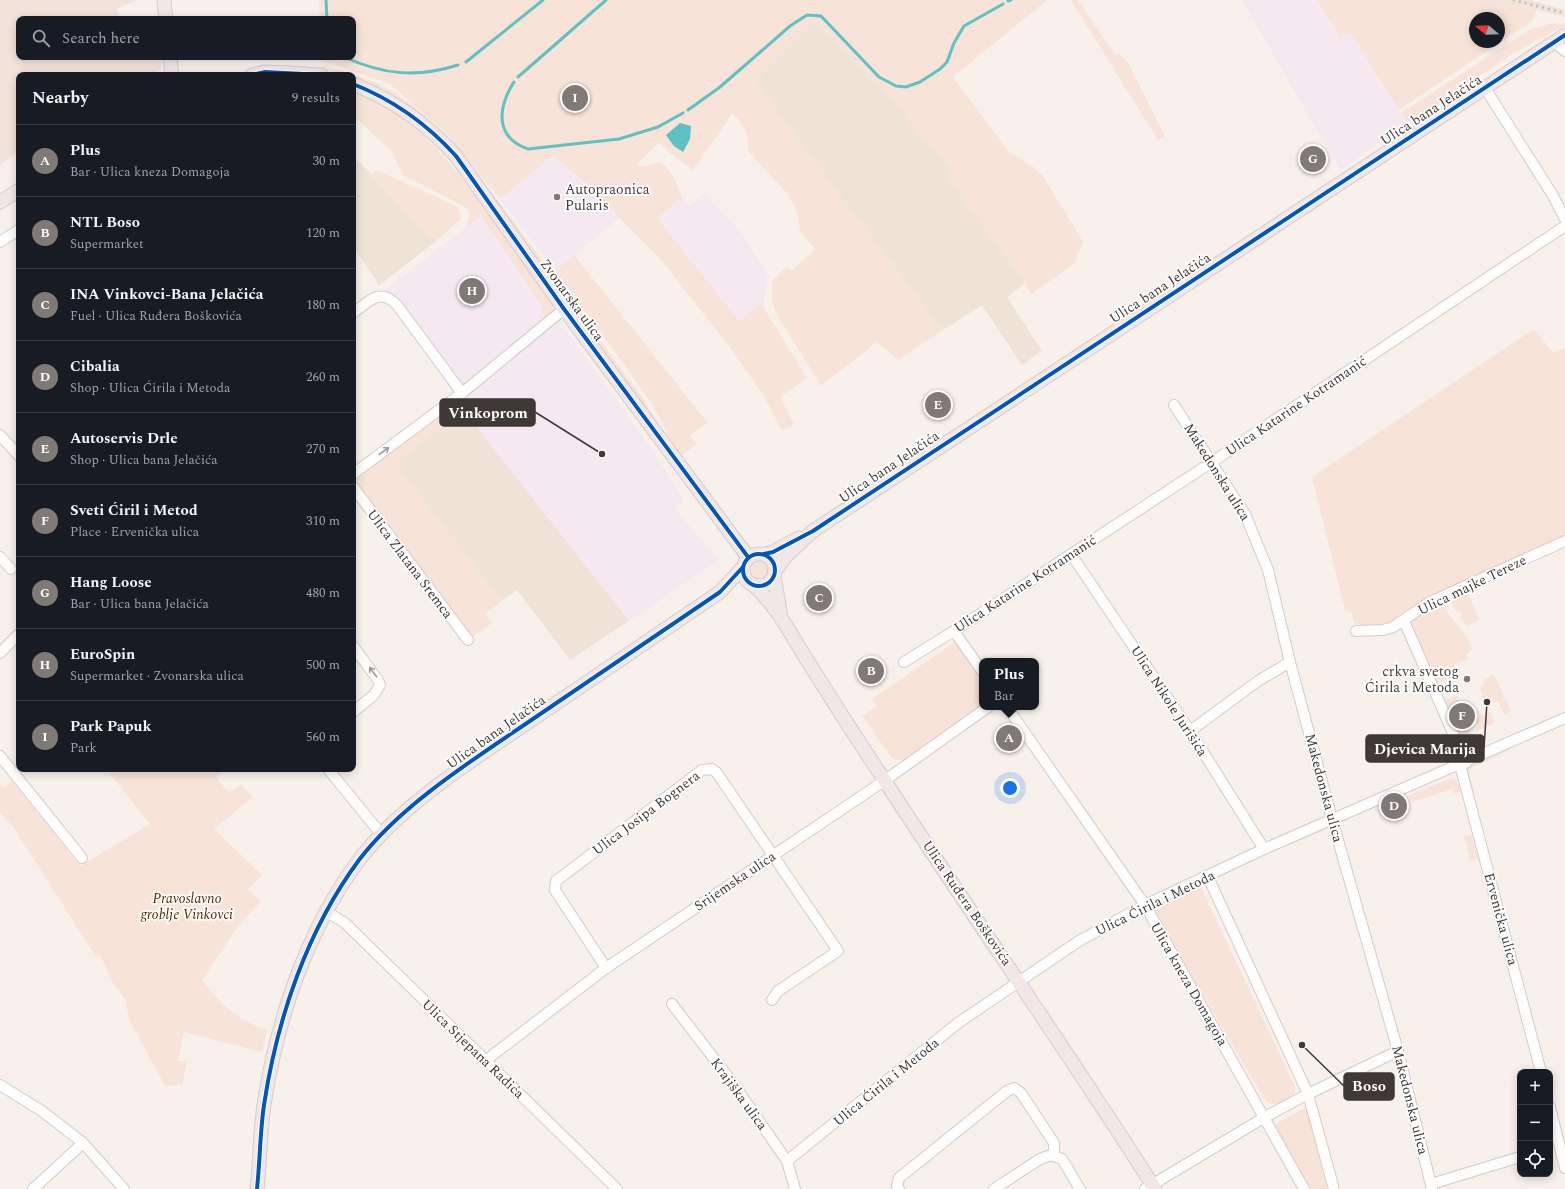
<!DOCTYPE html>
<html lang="en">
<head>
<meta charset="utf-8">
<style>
	:root { --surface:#171b24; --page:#20242c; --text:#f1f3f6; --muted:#9ea1a6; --line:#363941; --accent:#807975 }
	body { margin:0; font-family:Spectral,serif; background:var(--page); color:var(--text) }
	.controls { position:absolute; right:12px; bottom:12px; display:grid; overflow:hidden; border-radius:8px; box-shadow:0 2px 10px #0003 }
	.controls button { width:36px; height:36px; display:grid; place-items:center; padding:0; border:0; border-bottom:1px solid var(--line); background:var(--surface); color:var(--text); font:20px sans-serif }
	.compass { position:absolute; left:1469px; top:12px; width:36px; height:36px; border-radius:50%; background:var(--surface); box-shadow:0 2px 10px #0003; rotate:289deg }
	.you { position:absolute; left:1010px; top:788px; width:14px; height:14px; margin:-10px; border:3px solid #fff; border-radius:50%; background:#1a73e8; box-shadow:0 0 0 6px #1a73e833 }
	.badge { display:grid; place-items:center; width:26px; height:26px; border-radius:50%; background:var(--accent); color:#fff; font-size:13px; font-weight:700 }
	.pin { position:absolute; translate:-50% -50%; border:2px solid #fff; box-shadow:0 1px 4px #0006 }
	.popup { position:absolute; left:979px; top:658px; width:60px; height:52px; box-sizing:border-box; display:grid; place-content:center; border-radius:8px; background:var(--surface); filter:drop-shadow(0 1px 3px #0005); font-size:13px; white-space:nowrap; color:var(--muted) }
	.popup b { font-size:15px; color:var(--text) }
	.popup::after { content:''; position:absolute; left:50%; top:100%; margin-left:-8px; border:8px solid transparent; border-top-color:var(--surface) }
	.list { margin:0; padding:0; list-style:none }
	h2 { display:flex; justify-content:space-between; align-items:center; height:52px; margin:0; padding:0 16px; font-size:17px }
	h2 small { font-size:13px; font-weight:400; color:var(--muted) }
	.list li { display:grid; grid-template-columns:26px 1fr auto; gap:12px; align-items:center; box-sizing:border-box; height:72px; padding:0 16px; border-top:1px solid var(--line) }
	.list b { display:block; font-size:15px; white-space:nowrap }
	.list p { margin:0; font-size:13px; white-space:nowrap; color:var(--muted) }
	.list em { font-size:13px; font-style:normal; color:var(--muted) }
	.icon { flex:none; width:22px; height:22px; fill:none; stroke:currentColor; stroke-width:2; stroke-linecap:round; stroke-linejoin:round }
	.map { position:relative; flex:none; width:1565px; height:1189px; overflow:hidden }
	.search { position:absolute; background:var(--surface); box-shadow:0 2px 10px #0003; left:16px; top:16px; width:340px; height:44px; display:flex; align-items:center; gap:10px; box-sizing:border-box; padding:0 14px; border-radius:8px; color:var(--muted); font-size:15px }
	.panel { position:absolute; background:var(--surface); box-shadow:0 2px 10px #0003; left:16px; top:72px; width:340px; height:700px; border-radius:8px }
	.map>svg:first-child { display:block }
	.commercial { fill:#f5e8f0 }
	.industrial { fill:#efe3d7 }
	.built { fill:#f3e4db }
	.green { fill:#f7e3d7; fill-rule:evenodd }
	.water { fill:#5fc1c2 }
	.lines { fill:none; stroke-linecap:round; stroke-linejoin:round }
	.stream { stroke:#5fc1c2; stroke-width:3 }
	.minor-casing { stroke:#d2ccc8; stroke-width:12 }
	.major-casing { stroke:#d2cecc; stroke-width:15 }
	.minor { stroke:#fefdfc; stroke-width:10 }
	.major { stroke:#f2e6e7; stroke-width:13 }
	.rail { stroke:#c3c1c0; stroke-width:3; stroke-dasharray:2 4; stroke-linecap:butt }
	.cycleway-casing { stroke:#fff; stroke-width:6 }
	.cycleway { stroke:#0057b8; stroke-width:4 }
	.oneway { stroke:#9e9b99 }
	.poi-dot { fill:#807975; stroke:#fff; stroke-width:1.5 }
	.labels { text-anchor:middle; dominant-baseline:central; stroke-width:3.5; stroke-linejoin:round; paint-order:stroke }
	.street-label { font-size:14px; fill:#3f3936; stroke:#fff }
	.poi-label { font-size:14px; fill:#3f3936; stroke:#fff; text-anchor:start }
	.park-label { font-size:14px; font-style:italic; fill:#562700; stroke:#fff }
	.leader { fill:none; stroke:#3f3936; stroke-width:1.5 }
	.callout-dot { fill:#3f3936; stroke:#fff; stroke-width:1.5 }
	.callout { fill:#3f3936; stroke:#3f3936; stroke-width:1.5 }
	.callout-label { font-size:15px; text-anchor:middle; font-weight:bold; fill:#fff }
</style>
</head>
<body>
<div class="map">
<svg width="1565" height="1189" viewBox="0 0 1565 1189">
	<rect width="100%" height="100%" fill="#f8f0eb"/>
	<g class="commercial">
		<path d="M 1242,0 L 1317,0 L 1330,24 L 1341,38 L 1350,32 L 1401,113 L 1406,120 L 1411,122 L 1340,170 Z"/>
		<path d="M 553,155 L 620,217 L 555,272 L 500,199 Z"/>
		<path d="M 704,193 L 741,232 L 766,273 L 767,281 L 763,301 L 740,322 L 657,218 L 682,198 L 690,206 Z"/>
		<path d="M 481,216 L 541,305 L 542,313 L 553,312 L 653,451 L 684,500 L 675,509 L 719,560 L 629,621 L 461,407 L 454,403 L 449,385 L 382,292 Z"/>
	</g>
	<g class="industrial">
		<path d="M 814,21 L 903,112 L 924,139 L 926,138 L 951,170 L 946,175 L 1025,283 L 1007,297 L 1042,351 L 1022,365 L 982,305 L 943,330 L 848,206 L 755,81 Z"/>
		<path d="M 353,155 L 435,242 L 378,286 L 376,280 L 353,246 Z"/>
		<path d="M 454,403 L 461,407 L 629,621 L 570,660 L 517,590 L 502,601 L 395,463 L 451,420 Z"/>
	</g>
	<g class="built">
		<path d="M 0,0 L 137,0 L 116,9 L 120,19 L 19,19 L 19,57 L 161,57 L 162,68 L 150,75 L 19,75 L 19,151 L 0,165 Z"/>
		<path d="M 1498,0 L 1529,0 L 1565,10 L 1565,17 Z"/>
	</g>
	<g class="green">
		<path d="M 319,0 L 1047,0 L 953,77 L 1009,152 L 1032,166 L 1043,176 L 1083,242 L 1074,264 L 1031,294 L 1025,283 L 945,175 L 951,170 L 926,138 L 924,140 L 903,112 L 814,21 L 756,81 L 848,206 L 943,330 L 898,360 L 877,342 L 821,386 L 776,313 L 772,301 L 772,281 L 786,267 L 792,271 L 815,249 L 800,231 L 797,211 L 787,193 L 748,151 C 749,133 744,127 733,113 L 693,170 L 670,153 L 659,142 L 637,164 L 642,167 L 660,162 C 673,172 677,182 682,198 L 657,218 L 740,322 L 763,301 L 765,310 L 807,378 L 780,397 L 794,424 L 782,431 L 764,396 L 729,346 L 661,260 L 588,186 L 553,155 L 500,199 L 448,135 L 390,84 L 322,61 L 322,57 L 353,57 L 353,19 L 320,19 Z"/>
		<path d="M 1071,0 L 1078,0 L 1115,55 L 1120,54 L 1128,63 L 1165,136 L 1158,140 Z"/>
		<path d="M 1317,0 L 1498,0 L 1537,10 L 1532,21 L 1399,110 L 1350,32 L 1340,38 ZM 1475,18 L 1499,18 L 1499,42 L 1475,42 Z"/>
		<path d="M 1565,23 L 1565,25 L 1514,53 L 1411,122 L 1406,120 L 1401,113 L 1529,30 L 1549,24 Z"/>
		<path d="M 322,65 C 350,73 380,81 403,98 C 450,133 483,180 517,226 C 560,284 602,342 644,400 L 664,436 L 460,157 L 353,78 L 353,75 L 345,75 L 323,70 Z"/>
		<path d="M 353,91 C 416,115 449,160 487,212 C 509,241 531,271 552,301 L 553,312 L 547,319 L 542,313 L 541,305 L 481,216 L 466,227 L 470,214 L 467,208 L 403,175 L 391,151 L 353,115 Z"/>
		<path d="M 377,170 L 458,207 L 461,219 L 435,242 L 372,174 Z"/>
		<path d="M 574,255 L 707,422 L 690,436 L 696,444 L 681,456 C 669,440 662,420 651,403 C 620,358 588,315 555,272 Z"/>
		<path d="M 1534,329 L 1553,353 L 1565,347 L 1565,537 L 1398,621 L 1378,627 L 1354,623 L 1352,613 L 1345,610 L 1312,477 Z"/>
		<path d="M 454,403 L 451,420 L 396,463 L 502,601 L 485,614 L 492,623 L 471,638 L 354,480 Z"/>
		<circle cx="760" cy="570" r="9"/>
		<path d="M 1468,594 L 1480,620 L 1466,626 L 1460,617 L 1462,616 L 1460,611 L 1457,612 L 1450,601 Z"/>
		<path d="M 1442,605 L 1470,642 L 1472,648 L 1466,656 L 1468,659 L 1454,665 L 1457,671 L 1454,677 L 1435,684 L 1431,672 L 1432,668 L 1427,667 L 1409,625 L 1412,619 Z"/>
		<path d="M 955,642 L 982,680 L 982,705 L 906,759 L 896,760 L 892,758 L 862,716 L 877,706 L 872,699 Z"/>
		<path d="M 1494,675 L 1511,711 L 1505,715 L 1498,701 L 1486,706 L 1481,696 L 1483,695 L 1480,687 L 1483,684 L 1483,680 Z"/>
		<path d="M 1457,696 L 1460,703 L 1468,700 L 1474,715 L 1466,746 L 1445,699 Z"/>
		<path d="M 1490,712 L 1495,723 L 1475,732 L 1480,715 Z"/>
		<path d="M 1509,746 L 1511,750 L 1471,768 L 1469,772 L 1473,788 L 1470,789 L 1465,768 L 1467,765 Z"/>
		<path d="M 106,769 L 218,769 L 221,773 L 216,777 L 229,793 L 241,784 L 253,797 L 214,829 L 262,875 L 248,889 L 261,901 L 236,929 L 202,980 C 222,1005 236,1020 267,1030 L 262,1052 L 184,1032 L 178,1061 L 187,1061 L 182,1085 L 165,1086 L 129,1019 L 125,999 L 111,980 L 100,954 L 96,957 L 14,828 L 0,812 L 0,784 L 4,788 L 12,781 L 80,866 L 150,824 Z"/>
		<path d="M 1454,777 L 1461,791 L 1454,794 L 1452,789 L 1412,802 L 1409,795 Z"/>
		<path d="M 1471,834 L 1478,859 L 1471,862 L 1464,836 Z"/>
		<path d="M 1201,887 L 1295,1086 C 1297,1099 1274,1110 1265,1100 L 1153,911 Z"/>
		<path d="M 1303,1109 L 1309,1110 L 1332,1189 L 1309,1189 L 1274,1125 Z"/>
	</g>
	<path class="water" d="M 680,123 L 691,126 L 690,139 L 683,152 L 674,146 L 666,135 Z"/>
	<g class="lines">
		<g class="stream">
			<path d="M 326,0 L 327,19"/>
			<path d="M 1008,1 L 1011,0"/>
			<path d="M 344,57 C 384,75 417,78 458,65"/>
			<path d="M 466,62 L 543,0"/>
			<path d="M 518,77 L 606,0"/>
			<path d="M 514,82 C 498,107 494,137 528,149 L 619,139 L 658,127 L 683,113"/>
			<path d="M 688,110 L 720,87 L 790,26 L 807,15 L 821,16 L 879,77 L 896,86 L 906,87 L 920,82 L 940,69 L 947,62 L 954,43 L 964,26 L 1003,4"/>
		</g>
		<g class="minor-casing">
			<g id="minor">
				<path d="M 1554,42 L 1565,51"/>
				<path d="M 1485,88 L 1552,194 L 1565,219"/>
				<path d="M 0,242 L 19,230"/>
				<path d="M 353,313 C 369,301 380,287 397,305 L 462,393"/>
				<path d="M 1174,405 L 1245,514 L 1268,570 L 1290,662 L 1332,819 L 1398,1051 L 1432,1189"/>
				<path d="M 0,435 L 19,456"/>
				<path d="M 353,474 L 462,393 L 564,309"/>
				<path d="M 353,487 L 468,640"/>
				<path d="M 1071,554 L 1190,731 L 1264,849"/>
				<path d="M 0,557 L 11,569"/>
				<path d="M 1404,621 L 1466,763"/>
				<path d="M 954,631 L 982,671"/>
				<path d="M 1356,631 L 1383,630 L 1393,627 L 1430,602 L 1565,541"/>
				<path d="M 353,646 L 378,680 L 380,685 L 374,695 L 353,712"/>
				<path d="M 0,653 L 19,634"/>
				<path d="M 904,662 L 954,631 L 1212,462 L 1565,226"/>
				<path d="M 1007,707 L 1145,905 L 1304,1189"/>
				<path d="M 1190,731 L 1258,681 L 1290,662"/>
				<path d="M 0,756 L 82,858"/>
				<path d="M 1460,765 L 1541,1072"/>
				<path d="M 328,769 L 381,834"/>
				<path d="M 1208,877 L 1308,1094 L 1334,1189"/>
				<path d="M 327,912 L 345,923 L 617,1189"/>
				<path d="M 606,968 L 555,890 L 556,881 L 702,770 L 712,769 L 717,773 L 838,951 L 778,991 L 772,1000"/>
				<path d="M 672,1004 L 732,1082 L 787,1161 L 795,1189"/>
				<path d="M 485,1061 L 606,968 L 884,781 L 988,707"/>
				<path d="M 0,1085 L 42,1111 L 83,1143 L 124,1189"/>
				<path d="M 1550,1107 L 1565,1168"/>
				<path d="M 787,1161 L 958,1023 L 1079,941 L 1145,905 L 1264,849 L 1565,718"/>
				<path d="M 1431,1184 L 1520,1157"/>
				<path d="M 33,1189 L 83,1143"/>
				<path d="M 899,1189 L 897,1186 L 899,1178 L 1007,1091 L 1014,1088 L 1021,1093 L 1054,1143 L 1054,1156"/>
				<path d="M 994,1189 L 1040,1159 L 1051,1155 L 1062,1159 L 1080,1189"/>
				<path d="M 1145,1189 L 1265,1117 L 1308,1094 L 1398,1051"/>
			</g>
		</g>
		<g class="major-casing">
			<g id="major">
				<path d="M 164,0 L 166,19"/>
				<path d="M 170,57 L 172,75"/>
				<path d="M 252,75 L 265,72 L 321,75"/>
				<path d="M 353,84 C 394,100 427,124 456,156 L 564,309 L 748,557"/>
				<path d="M 0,202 L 19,190"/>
				<circle cx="759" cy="570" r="16"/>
				<path d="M 764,554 L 773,552 L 799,538"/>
				<path d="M 775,571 L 787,555 L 813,531 L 1565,35"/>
				<path d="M 774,576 L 780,611"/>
				<path d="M 753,585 C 779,608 793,639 812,668 C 835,705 859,742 883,778 C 972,916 1067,1050 1155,1189"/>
				<path d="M 257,1189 C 260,1161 260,1132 264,1105 C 277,1019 307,930 359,860 C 400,806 471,761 527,723 C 591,679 656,636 720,592 L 743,567"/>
			</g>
		</g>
		<use href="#minor" class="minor"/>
		<use href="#major" class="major"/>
		<path class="rail" d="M 1513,0 L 1565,13"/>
		<g class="cycleway-casing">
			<g id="cycleway">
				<path d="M 252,75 L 265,72 L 321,75"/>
				<path d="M 353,84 C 394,100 427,124 456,156 L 564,309 L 748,557"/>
				<circle cx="759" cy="570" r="16"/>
				<path d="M 764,554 L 773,552 L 813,531 L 1565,35"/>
				<path d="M 257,1189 C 260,1161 260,1132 264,1105 C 277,1019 307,930 359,860 C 400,806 471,761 527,723 C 591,679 656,636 720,592 L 743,567"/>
			</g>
		</g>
		<use href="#cycleway" class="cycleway"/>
	</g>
	<defs><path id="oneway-shaft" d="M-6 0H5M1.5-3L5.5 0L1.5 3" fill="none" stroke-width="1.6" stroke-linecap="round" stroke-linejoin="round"/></defs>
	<g class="oneway">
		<use href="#oneway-shaft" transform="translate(384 451) rotate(-37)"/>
		<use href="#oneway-shaft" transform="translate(373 672) rotate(-127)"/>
	</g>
	<g class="poi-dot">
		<circle cx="557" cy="197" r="4"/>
		<circle cx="1467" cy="679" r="4"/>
	</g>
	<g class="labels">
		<g class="street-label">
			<text transform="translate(1431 110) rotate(-33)">Ulica bana Jelačića</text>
			<text transform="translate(1160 288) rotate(-33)">Ulica bana Jelačića</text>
			<text transform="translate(572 300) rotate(54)">Zvonarska ulica</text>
			<text transform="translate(1296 406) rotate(-34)">Ulica Katarine Kotramanić</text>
			<text transform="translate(889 467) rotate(-34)">Ulica bana Jelačića</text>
			<text transform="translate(1217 472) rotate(58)">Makedonska ulica</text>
			<text transform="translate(410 564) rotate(53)">Ulica Zlatana Sremca</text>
			<text transform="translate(1025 584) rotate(-33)">Ulica Katarine Kotramanić</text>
			<text transform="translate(1472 585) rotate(-26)">Ulica majke Tereze</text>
			<text transform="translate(1169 701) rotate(57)">Ulica Nikole Jurišića</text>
			<text transform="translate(496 732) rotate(-35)">Ulica bana Jelačića</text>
			<text transform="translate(1324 788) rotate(75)">Makedonska ulica</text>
			<text transform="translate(646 813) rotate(-37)">Ulica Josipa Bognera</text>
			<text transform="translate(735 881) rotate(-34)">Srijemska ulica</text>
			<text transform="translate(967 903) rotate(56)">Ulica Ruđera Boškovića</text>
			<text transform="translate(1155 903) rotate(-26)">Ulica Ćirila i Metoda</text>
			<text transform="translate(1501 919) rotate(75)">Ervenička ulica</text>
			<text transform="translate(1189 984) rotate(60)">Ulica kneza Domagoja</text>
			<text transform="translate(473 1049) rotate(44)">Ulica Stjepana Radića</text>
			<text transform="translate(886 1082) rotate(-39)">Ulica Ćirila i Metoda</text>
			<text transform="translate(739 1094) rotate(54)">Krajiška ulica</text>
			<text transform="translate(1410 1100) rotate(76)">Makedonska ulica</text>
		</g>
		<g class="poi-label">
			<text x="565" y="189">Autopraonica<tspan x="565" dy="16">Pularis</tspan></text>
			<text x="1459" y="671" text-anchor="end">crkva svetog<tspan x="1459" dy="16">Ćirila i Metoda</tspan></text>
		</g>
		<g class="park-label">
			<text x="187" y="898">Pravoslavno<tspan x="187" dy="16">groblje Vinkovci</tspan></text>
		</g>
	</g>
	<path class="leader" d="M602 454L535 412M1487 702L1484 748M1302 1045L1344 1086"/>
	<g class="callout-dot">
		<circle cx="602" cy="454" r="4"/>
		<circle cx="1487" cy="702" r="4"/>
		<circle cx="1302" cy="1045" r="4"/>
	</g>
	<g class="callout">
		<rect x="440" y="399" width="95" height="27" rx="4"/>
		<rect x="1366" y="735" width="118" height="27" rx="4"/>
		<rect x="1344" y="1073" width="50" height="27" rx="4"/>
	</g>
	<g class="callout-label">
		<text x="488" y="418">Vinkoprom</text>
		<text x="1425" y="754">Djevica Marija</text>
		<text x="1369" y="1091">Boso</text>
	</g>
</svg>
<div class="controls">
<button>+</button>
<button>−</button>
<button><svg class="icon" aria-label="locate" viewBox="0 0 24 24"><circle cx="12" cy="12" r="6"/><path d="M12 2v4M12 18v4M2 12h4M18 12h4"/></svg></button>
</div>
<svg class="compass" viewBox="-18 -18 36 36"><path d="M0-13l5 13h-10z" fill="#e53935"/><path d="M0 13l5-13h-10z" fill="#9ea1a6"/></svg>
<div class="you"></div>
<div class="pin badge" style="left:1009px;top:738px">A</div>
<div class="popup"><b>Plus</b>Bar</div>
<div class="pin badge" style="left:871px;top:671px">B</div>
<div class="pin badge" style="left:819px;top:598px">C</div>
<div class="pin badge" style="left:1394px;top:806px">D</div>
<div class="pin badge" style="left:938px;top:405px">E</div>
<div class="pin badge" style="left:1462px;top:716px">F</div>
<div class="pin badge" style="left:1313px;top:159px">G</div>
<div class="pin badge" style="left:472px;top:291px">H</div>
<div class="pin badge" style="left:575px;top:98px">I</div>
<div class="search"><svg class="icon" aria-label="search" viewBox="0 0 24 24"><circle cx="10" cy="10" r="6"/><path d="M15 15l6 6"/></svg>Search here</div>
<section class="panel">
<h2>Nearby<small>9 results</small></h2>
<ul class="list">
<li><span class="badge">A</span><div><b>Plus</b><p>Bar · Ulica kneza Domagoja</p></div><em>30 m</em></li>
<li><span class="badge">B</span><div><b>NTL Boso</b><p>Supermarket</p></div><em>120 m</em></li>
<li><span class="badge">C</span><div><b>INA Vinkovci-Bana Jelačića</b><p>Fuel · Ulica Ruđera Boškovića</p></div><em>180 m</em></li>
<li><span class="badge">D</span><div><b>Cibalia</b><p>Shop · Ulica Ćirila i Metoda</p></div><em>260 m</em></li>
<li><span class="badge">E</span><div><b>Autoservis Drle</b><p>Shop · Ulica bana Jelačića</p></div><em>270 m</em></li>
<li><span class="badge">F</span><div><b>Sveti Ćiril i Metod</b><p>Place · Ervenička ulica</p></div><em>310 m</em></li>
<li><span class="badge">G</span><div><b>Hang Loose</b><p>Bar · Ulica bana Jelačića</p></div><em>480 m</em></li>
<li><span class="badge">H</span><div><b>EuroSpin</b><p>Supermarket · Zvonarska ulica</p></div><em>500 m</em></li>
<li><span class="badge">I</span><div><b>Park Papuk</b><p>Park</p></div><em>560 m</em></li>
</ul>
</section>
</div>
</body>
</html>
